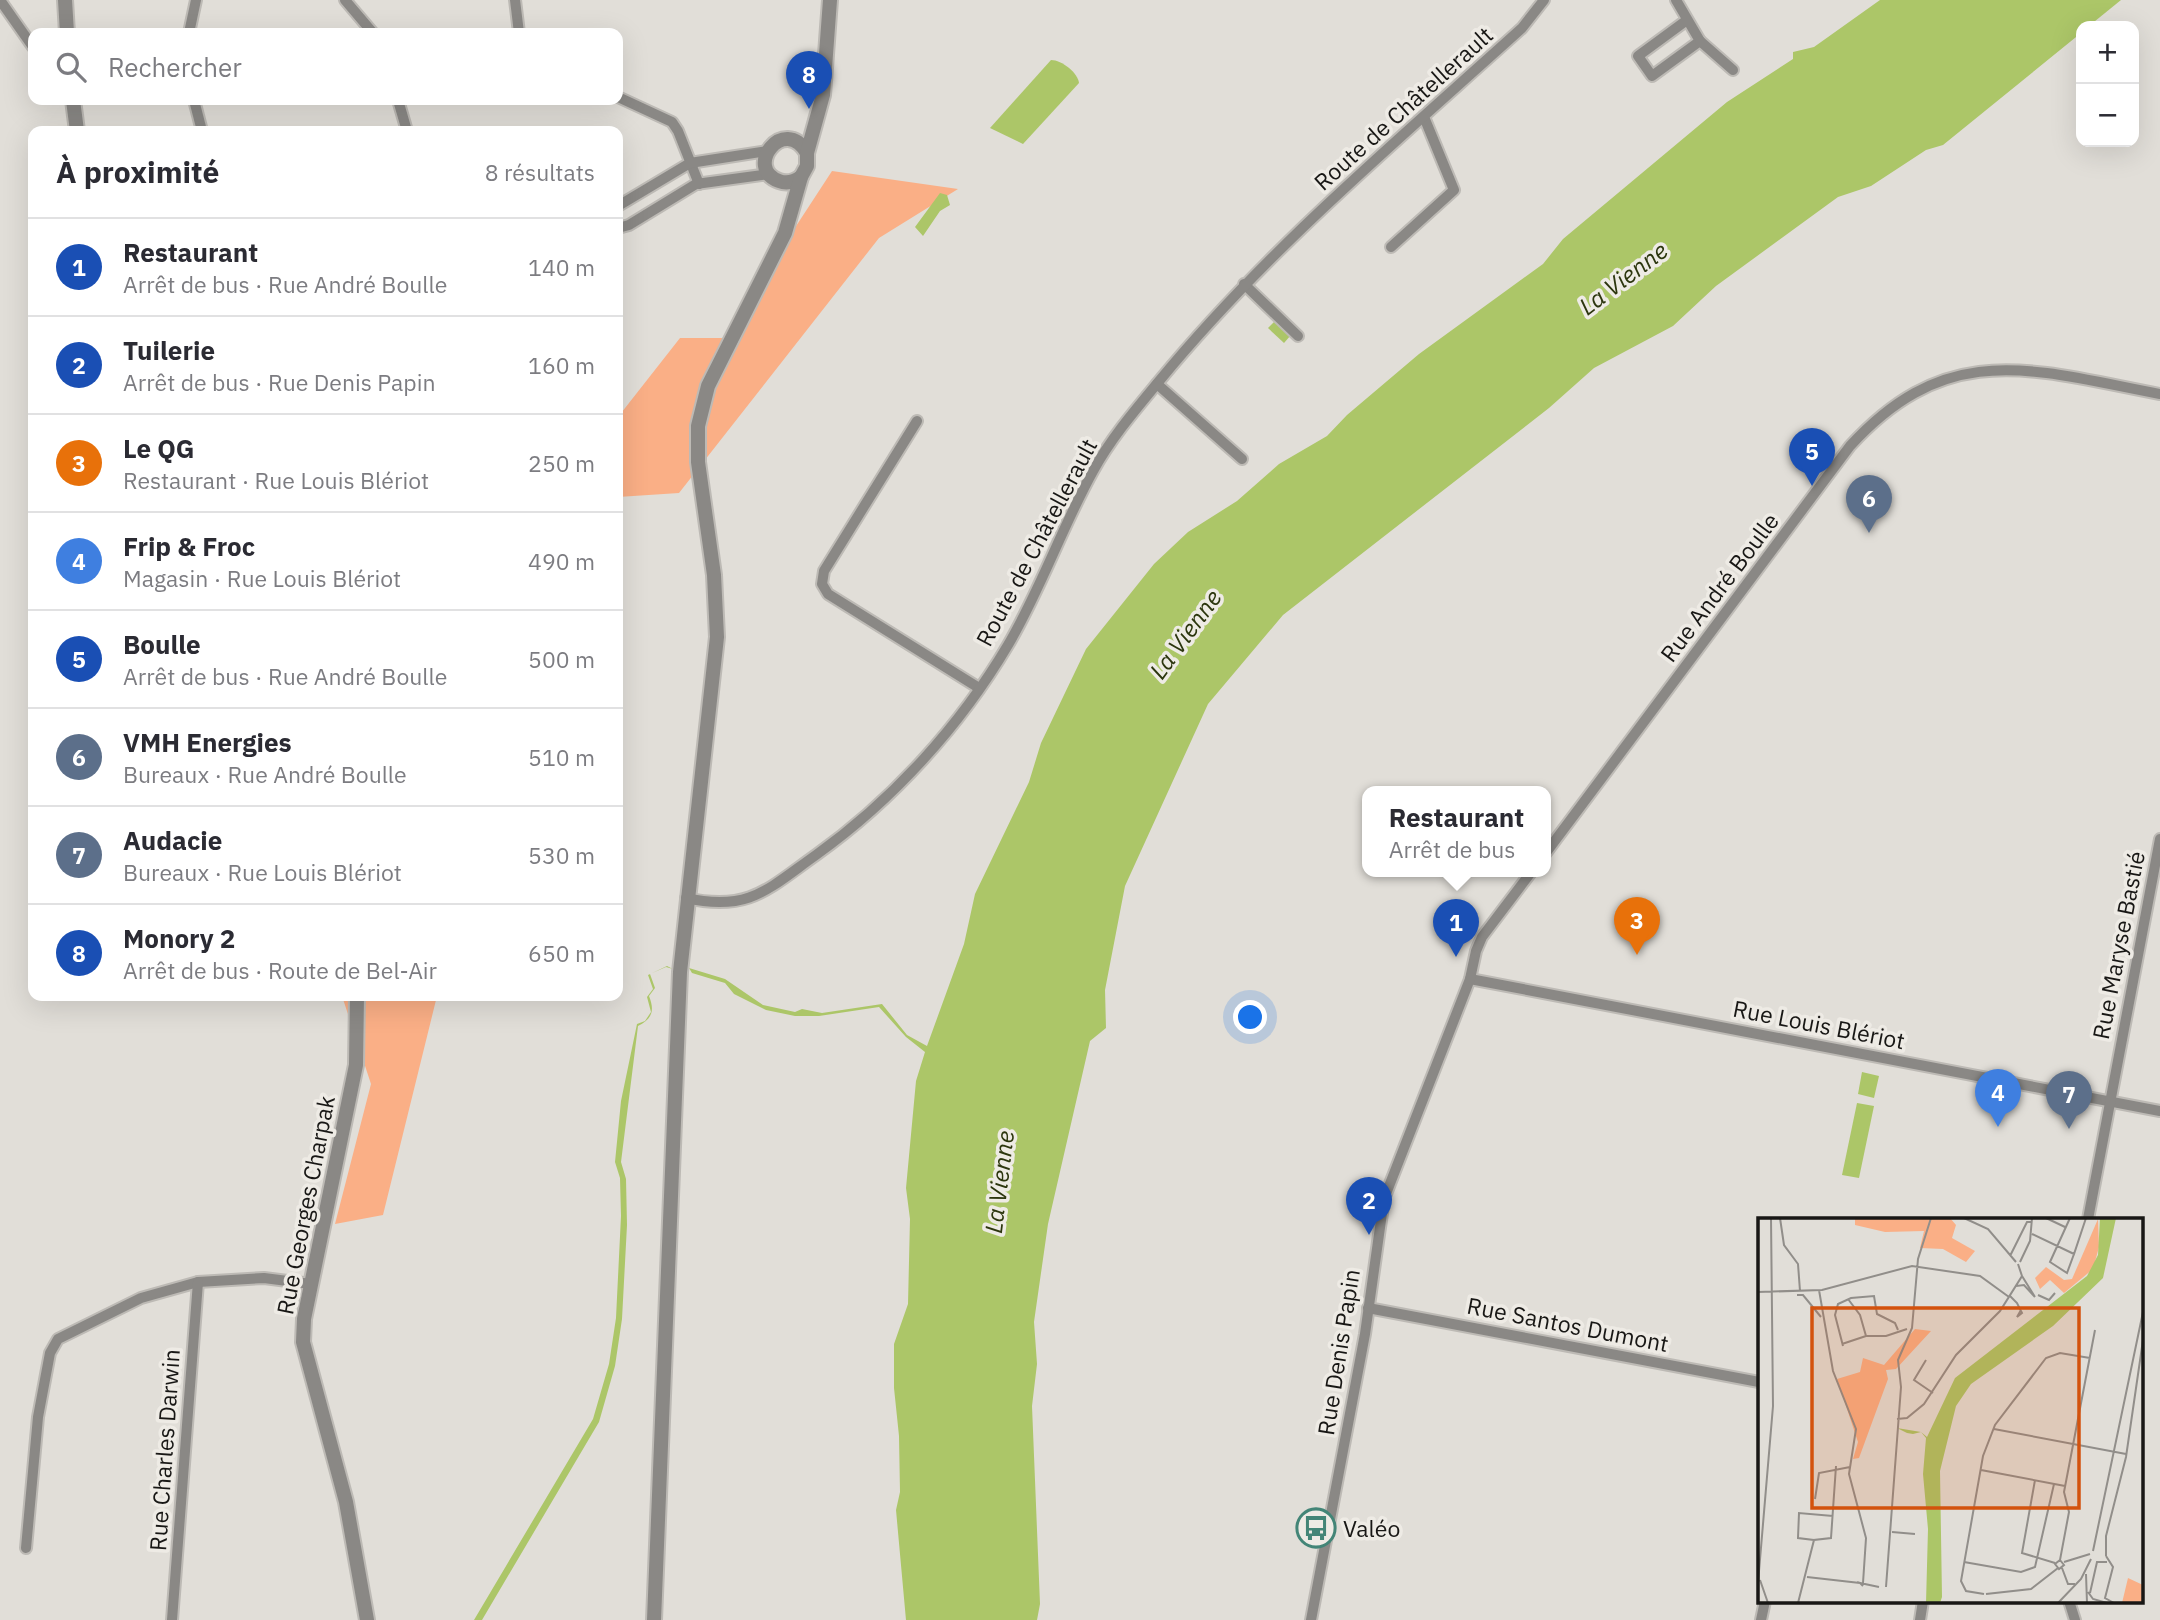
<!DOCTYPE html>
<html lang="fr">
<head>
<meta charset="utf-8">
<style>
	:root { --surface:#fff; --page:#f7f7f7; --text:#2b2b33; --muted:#7c7c81; --line:#e1e1e2; --accent:#7c3aed }
	body { margin:0; font-family:"IBM Plex Sans",sans-serif; background:var(--page); color:var(--text) }
	.controls { position:absolute; right:21px; top:21px; display:grid; overflow:hidden; border-radius:14px; box-shadow:0 7px 28px #0002 }
	.controls button { width:63px; height:63px; display:grid; place-items:center; padding:0; border:0; border-bottom:2px solid var(--line); background:var(--surface); color:var(--text); font:35px sans-serif }
	.you { position:absolute; left:1251px; top:1018px; width:24px; height:24px; margin:-18px; border:5px solid #fff; border-radius:50%; background:#1a73e8; box-shadow:0 0 0 10px #1a73e833 }
	.badge { display:grid; place-items:center; width:46px; height:46px; border-radius:50%; background:var(--accent); color:#fff; font-size:23px; font-weight:700 }
	.pin { position:absolute; translate:-50% -58px; filter:drop-shadow(0 2px 4px #0008) }
	.pin::after { content:''; position:absolute; top:37px; width:24px; height:21px; background:inherit; clip-path:polygon(0 0,100% 0,50% 100%) }
	.popup { position:absolute; left:1362px; top:786px; width:189px; height:91px; box-sizing:border-box; display:grid; place-content:center; border-radius:14px; background:var(--surface); filter:drop-shadow(0 2px 5px #0005); font-size:23px; white-space:nowrap; color:var(--muted) }
	.popup b { font-size:26px; color:var(--text) }
	.popup::after { content:''; position:absolute; left:50%; top:100%; margin-left:-14px; border:14px solid transparent; border-top-color:var(--surface) }
	.list { margin:0; padding:0; list-style:none }
	h2 { display:flex; justify-content:space-between; align-items:center; height:91px; margin:0; padding:0 28px; font-size:30px }
	h2 small { font-size:23px; font-weight:400; color:var(--muted) }
	.list li { display:grid; grid-template-columns:46px 1fr auto; gap:21px; align-items:center; box-sizing:border-box; height:98px; padding:0 28px; border-top:2px solid var(--line) }
	.list b { display:block; font-size:26px; white-space:nowrap }
	.list p { margin:0; font-size:23px; white-space:nowrap; color:var(--muted) }
	.list em { font-size:23px; font-style:normal; color:var(--muted) }
	.icon { flex:none; width:38px; height:38px; fill:none; stroke:currentColor; stroke-width:2; stroke-linecap:round; stroke-linejoin:round }
	.map { position:relative; flex:none; width:2160px; height:1620px; overflow:hidden }
	.search { position:absolute; background:var(--surface); box-shadow:0 7px 28px #0002; left:28px; top:28px; width:595px; height:77px; display:flex; align-items:center; gap:18px; box-sizing:border-box; padding:0 24px; border-radius:14px; color:var(--muted); font-size:26px }
	.panel { position:absolute; background:var(--surface); box-shadow:0 7px 28px #0002; left:28px; top:126px; width:595px; height:875px; border-radius:14px }
	.map>svg:first-child { display:block }
	.green { fill:#faaf86 }
	.water { fill:#acc668 }
	.lines { fill:none; stroke-linecap:round; stroke-linejoin:round }
	.minor-casing { stroke:#bdbab5; stroke-width:14 }
	.tertiary-casing { stroke:#bdbab5; stroke-width:18 }
	.minor { stroke:#8a8885; stroke-width:10 }
	.tertiary { stroke:#8a8885; stroke-width:14 }
	.labels { text-anchor:middle; dominant-baseline:central; stroke-width:7; stroke-linejoin:round; paint-order:stroke }
	.street-label { font-size:23px; fill:#181715; stroke:#eeebe5 }
	.poi-label { font-size:23px; fill:#181715; stroke:#eeebe5; text-anchor:start }
	.water-label { font-size:24px; font-style:italic; fill:#2c360e; stroke:#eeebe5 }
	.inset-road { fill:none; stroke:#918e8a; stroke-width:2 }
	.view { fill:#d3520d; fill-opacity:0.15; stroke:#d3520d; stroke-width:3.5 }
	.inset-edge { fill:none; stroke:#181715; stroke-width:3.5 }
</style>
</head>
<body>
<div class="map">
<svg width="2160" height="1620" viewBox="0 0 2160 1620">
	<rect width="100%" height="100%" fill="#e1ded8"/>
	<g class="green">
		<path d="M 832,171 L 958,189 L 879,238 L 679,493 L 618,497 L 618,417 L 680,338 L 723,338 Z"/>
		<path d="M 342,996 L 437,996 L 383,1215 L 335,1224 L 371,1084 Z"/>
	</g>
	<g class="water">
		<path d="M 1880,0 L 2121,0 L 2089,26 L 2081,26 L 2081,33 L 1943,145 L 1926,150 L 1871,186 L 1838,197 L 1716,286 L 1673,326 L 1594,368 L 1549,408 L 1283,615 L 1208,704 L 1125,886 L 1105,990 L 1106,1028 L 1090,1041 L 1048,1224 L 1034,1322 L 1037,1364 L 1032,1406 L 1040,1604 L 1037,1620 L 906,1620 L 896,1510 L 900,1492 L 899,1436 L 894,1388 L 894,1344 L 908,1304 L 910,1219 L 906,1188 L 916,1081 L 925,1052 L 906,1037 L 879,1007 L 819,1016 L 795,1016 L 766,1010 L 734,994 L 725,983 L 692,973 L 689,968 L 725,979 L 763,1005 L 795,1012 L 802,1009 L 822,1013 L 882,1004 L 907,1035 L 927,1046 L 964,944 L 975,894 L 1029,782 L 1041,743 L 1086,649 L 1154,564 L 1188,532 L 1237,501 L 1279,464 L 1327,436 L 1347,415 L 1419,354 L 1543,264 L 1563,239 L 1727,102 L 1793,59 L 1793,52 L 1814,47 Z"/>
		<path d="M 1051,60 C 1062,60 1078,73 1079,83 L 1023,144 L 990,128 Z"/>
		<path d="M 940,193 L 947,195 L 950,205 L 940,211 L 923,236 L 915,227 Z"/>
		<path d="M 1276,320 L 1291,335 L 1284,343 L 1268,328 Z"/>
		<path d="M 667,966 L 673,969 L 666,967 L 650,974 L 655,988 L 649,996 C 655,1011 652,1019 638,1026 L 621,1162 L 626,1179 L 627,1225 L 622,1319 L 615,1366 L 599,1422 L 482,1620 L 474,1620 L 593,1419 L 609,1364 L 616,1318 L 621,1216 L 620,1178 L 615,1162 L 621,1101 L 637,1024 L 645,1021 L 651,1012 L 647,997 L 653,989 L 648,975 Z"/>
		<path d="M 1862,1072 L 1879,1076 L 1874,1098 L 1858,1094 Z"/>
		<path d="M 1857,1103 L 1874,1106 L 1859,1178 L 1842,1175 Z"/>
	</g>
	<g class="lines">
		<g class="minor-casing">
			<g id="minor">
				<path d="M 0,0 L 33,47"/>
				<path d="M 345,0 L 373,33"/>
				<path d="M 515,0 L 519,33"/>
				<path d="M 1676,0 L 1700,41 L 1652,76 L 1638,56 L 1687,20"/>
				<path d="M 189,33 L 196,0"/>
				<path d="M 1700,41 L 1733,70"/>
				<path d="M 618,97 L 672,122 L 678,131 L 699,184"/>
				<path d="M 194,100 L 202,131"/>
				<path d="M 398,100 L 407,131"/>
				<path d="M 618,206 L 690,163 L 767,151"/>
				<path d="M 618,228 L 629,225 L 696,184 L 769,174"/>
				<path d="M 1391,247 L 1454,190 L 1424,117"/>
				<path d="M 1244,284 L 1298,336"/>
				<path d="M 1157,384 L 1242,459"/>
				<path d="M 917,421 L 824,571 L 822,584 L 828,594 L 979,688"/>
				<path d="M 1545,854 L 1850,446 C 1949,338 2033,370 2160,394"/>
				<path d="M 686,898 C 749,912 768,889 816,855 C 893,800 960,726 1008,645 C 1041,589 1062,527 1093,471 C 1111,438 1136,409 1160,380 C 1267,250 1397,141 1522,28 L 1544,0"/>
				<path d="M 1470,979 L 2160,1111"/>
				<path d="M 2088,1219 L 2160,839"/>
				<path d="M 1368,1308 L 1759,1382"/>
				<path d="M 26,1548 L 38,1417 L 50,1353 L 58,1339 L 141,1298 L 198,1282 L 264,1278 L 311,1284"/>
				<path d="M 2069,1601 L 2075,1620"/>
				<path d="M 172,1620 L 198,1282"/>
				<path d="M 1311,1620 L 1365,1334 L 1384,1199 L 1470,979 L 1476,951 L 1482,937 L 1532,871"/>
				<path d="M 1761,1620 L 1765,1601"/>
				<path d="M 1920,1620 L 1923,1601"/>
			</g>
		</g>
		<g class="tertiary-casing">
			<g id="tertiary">
				<path d="M 65,0 L 67,33"/>
				<path d="M 73,100 L 77,131"/>
				<path d="M 801,177 C 794,182 787,184 779,181 C 743,168 784,114 807,153"/>
				<path d="M 357,996 L 356,1065 L 304,1319 L 303,1342 L 346,1502 L 367,1620"/>
				<path d="M 654,1620 L 680,972 L 717,637 L 714,575 L 698,462 L 698,426 L 708,386 L 785,233 L 801,177 L 807,166 L 807,153 L 823,95 L 830,0"/>
			</g>
		</g>
		<use href="#minor" class="minor"/>
		<use href="#tertiary" class="tertiary"/>
	</g>
	<defs>
		<g id="bus-ring" transform="scale(2.0125)"><circle r="9.5" fill="#eeebe5" stroke="#438577" stroke-width="1.5"/><path d="M-5-6H5V4H4V6H2V4H-2V6H-4V4H-5ZM-3.5-4V0h7V-4ZM-3.5 1.2v1.5H-2V1.2ZM2 1.2v1.5H3.5V1.2Z" fill="#438577"/></g>
	</defs>
	<g fill-rule="evenodd">
		<use href="#bus-ring" x="1316" y="1528"/>
	</g>
	<g class="labels">
		<g class="street-label">
			<text transform="translate(1403 108) rotate(-42)">Route de Châtellerault</text>
			<text transform="translate(1036 542) rotate(-62)">Route de Châtellerault</text>
			<text transform="translate(1719 587) rotate(-53)">Rue André Boulle</text>
			<text transform="translate(2118 945) rotate(-79)">Rue Maryse Bastié</text>
			<text transform="translate(1819 1024) rotate(11)">Rue Louis Blériot</text>
			<text transform="translate(305 1205) rotate(-79)">Rue Georges Charpak</text>
			<text transform="translate(1568 1324) rotate(11)">Rue Santos Dumont</text>
			<text transform="translate(1338 1352) rotate(-81)">Rue Denis Papin</text>
			<text transform="translate(164 1450) rotate(-86)">Rue Charles Darwin</text>
		</g>
		<g class="poi-label">
			<text x="1343" y="1528">Valéo</text>
		</g>
		<g class="water-label">
			<text transform="translate(1623 278) rotate(-37)">La Vienne</text>
			<text transform="translate(1185 634) rotate(-54)">La Vienne</text>
			<text transform="translate(999 1182) rotate(-83)">La Vienne</text>
		</g>
	</g>
	<g transform="translate(1758 1218)">
		<rect width="385" height="385" fill="#e1ded8"/>
		<path d="M 97,0 L 192,0 L 198,7 L 194,20 L 217,33 L 208,44 L 185,31 L 162,30 L 166,13 L 127,14 L 97,7 ZM 340,1 L 341,29 L 335,51 L 306,75 L 292,62 L 282,71 L 277,60 L 288,49 L 306,62 L 314,61 ZM 157,111 L 173,113 L 138,151 L 128,152 L 130,161 L 101,240 L 95,241 L 100,224 L 79,161 L 102,154 L 105,140 L 126,147 ZM 370,360 L 385,367 L 385,385 L 364,385 Z" fill="#faaf86"/>
		<path d="M 342,0 L 358,0 L 345,60 L 295,108 L 213,166 L 198,188 L 182,253 L 184,379 L 182,385 L 168,385 L 170,311 L 165,256 L 168,220 L 163,214 L 155,216 L 149,215 L 139,210 L 163,214 L 169,219 L 197,160 L 329,58 L 340,37 Z" fill="#acc668"/>
		<path class="inset-road" d="M 22,0 L 26,27 L 40,46 L 42,73M 206,0 L 230,11 L 258,44M 288,0 L 307,9M 312,0 L 292,44 L 309,55 L 316,36M 274,16 L 316,36 L 328,0M 252,38 L 269,4 L 274,4M 262,44 L 272,23 L 274,0M 264,58 L 277,79M 258,68 L 266,67 L 277,79M 61,72 L 75,153 L 98,211 L 91,256 L 108,320 L 105,365M 0,74 L 64,72 L 154,48 L 222,58 L 251,79M 39,77 L 45,77 L 63,99M 280,77 L 291,82 L 297,75M 252,78 L 259,85 L 264,95 L 259,99 L 263,92M 90,81 L 102,97 L 108,118 L 128,118 L 149,111M 84,126 L 108,118M 85,128 L 77,97 L 80,86 L 93,80 L 116,78 L 119,96 L 137,105 L 140,112M 168,142 L 156,162 L 175,175M 139,201 L 149,200 L 166,186 L 198,137 L 242,93 L 264,58 L 260,46M 236,211 L 368,236M 223,252 L 307,268M 277,262 L 264,335 L 297,345M 57,281 L 61,255 L 92,249M 134,314 L 157,316M 56,322 L 40,320 L 41,295 L 75,298M 335,333 L 385,94M 348,338 L 348,318 L 368,239 L 385,122M 348,338 L 355,349 L 347,380 L 356,385M 302,342 L 306,347 L 301,351 L 297,346 L 302,342 L 311,294 L 306,274 L 337,112M 206,344 L 263,354 L 277,349 L 296,266M 306,344 L 332,336M 304,350 L 310,366 L 317,366M 328,356 L 329,385M 49,359 L 102,365M 2,362 L 10,385M 0,365 L 15,188 L 13,0M 105,368 L 102,365 L 121,369M 128,369 L 143,169 L 140,142 L 154,110 L 160,41 L 173,0M 330,374 L 335,381 L 349,385M 332,375 L 339,344 L 349,344M 226,376 L 208,373 L 203,363 L 225,238 L 237,207 L 288,140 L 302,135 L 332,140M 228,376 L 273,371 L 300,350M 40,385 L 56,322 L 73,320 L 78,248M 300,385 L 323,361 L 333,341"/>
		<path class="view" d="M 54,90 L 321,90 L 321,290 L 54,290 Z"/>
		<rect width="385" height="385" class="inset-edge"/>
	</g>
</svg>
<div class="controls">
<button>+</button>
<button>−</button>
</div>
<div class="you"></div>
<div class="pin badge" style="left:1456px;top:957px;background:#1a4fb4">1</div>
<div class="popup"><b>Restaurant</b>Arrêt de bus</div>
<div class="pin badge" style="left:1369px;top:1235px;background:#1a4fb4">2</div>
<div class="pin badge" style="left:1637px;top:955px;background:#e8710a">3</div>
<div class="pin badge" style="left:1998px;top:1127px;background:#3f7fe0">4</div>
<div class="pin badge" style="left:1812px;top:486px;background:#1a4fb4">5</div>
<div class="pin badge" style="left:1869px;top:533px;background:#5c6f8a">6</div>
<div class="pin badge" style="left:2069px;top:1129px;background:#5c6f8a">7</div>
<div class="pin badge" style="left:809px;top:109px;background:#1a4fb4">8</div>
<div class="search"><svg class="icon" aria-label="search" viewBox="0 0 24 24"><circle cx="10" cy="10" r="6"/><path d="M15 15l6 6"/></svg>Rechercher</div>
<section class="panel">
<h2>À proximité<small>8 résultats</small></h2>
<ul class="list">
<li><span class="badge" style="background:#1a4fb4">1</span><div><b>Restaurant</b><p>Arrêt de bus · Rue André Boulle</p></div><em>140 m</em></li>
<li><span class="badge" style="background:#1a4fb4">2</span><div><b>Tuilerie</b><p>Arrêt de bus · Rue Denis Papin</p></div><em>160 m</em></li>
<li><span class="badge" style="background:#e8710a">3</span><div><b>Le QG</b><p>Restaurant · Rue Louis Blériot</p></div><em>250 m</em></li>
<li><span class="badge" style="background:#3f7fe0">4</span><div><b>Frip &amp; Froc</b><p>Magasin · Rue Louis Blériot</p></div><em>490 m</em></li>
<li><span class="badge" style="background:#1a4fb4">5</span><div><b>Boulle</b><p>Arrêt de bus · Rue André Boulle</p></div><em>500 m</em></li>
<li><span class="badge" style="background:#5c6f8a">6</span><div><b>VMH Energies</b><p>Bureaux · Rue André Boulle</p></div><em>510 m</em></li>
<li><span class="badge" style="background:#5c6f8a">7</span><div><b>Audacie</b><p>Bureaux · Rue Louis Blériot</p></div><em>530 m</em></li>
<li><span class="badge" style="background:#1a4fb4">8</span><div><b>Monory 2</b><p>Arrêt de bus · Route de Bel-Air</p></div><em>650 m</em></li>
</ul>
</section>
</div>
</body>
</html>
